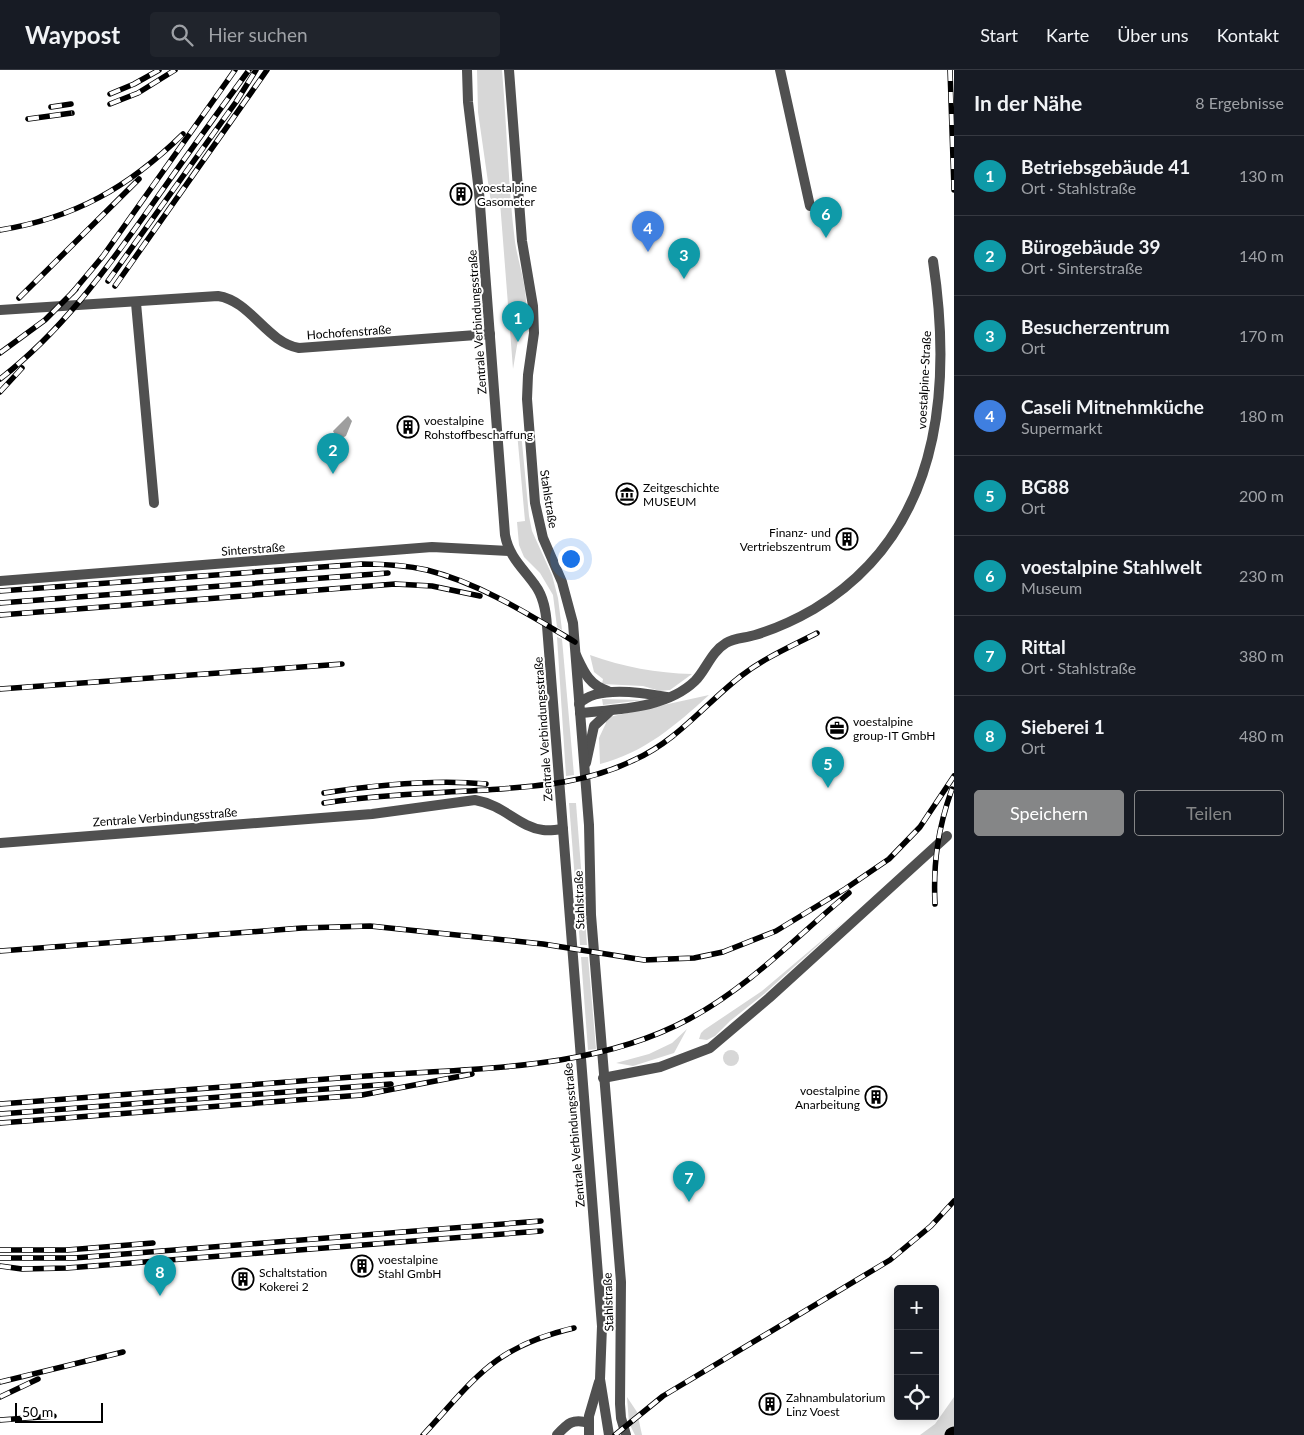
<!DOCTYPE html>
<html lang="de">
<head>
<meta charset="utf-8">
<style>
	:root { --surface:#171b24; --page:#20242c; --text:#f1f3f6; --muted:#9ea1a6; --line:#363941; --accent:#858687 }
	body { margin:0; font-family:Lato,sans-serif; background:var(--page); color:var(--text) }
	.controls { position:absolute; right:15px; bottom:15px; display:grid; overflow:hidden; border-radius:5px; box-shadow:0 2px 12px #0003 }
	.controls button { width:45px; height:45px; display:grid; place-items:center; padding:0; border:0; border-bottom:1px solid var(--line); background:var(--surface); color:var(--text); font:25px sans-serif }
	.scale { position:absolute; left:15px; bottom:12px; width:88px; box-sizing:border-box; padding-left:5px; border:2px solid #000; border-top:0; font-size:14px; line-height:18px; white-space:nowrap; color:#000; -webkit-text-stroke:4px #fff; paint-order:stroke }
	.you { position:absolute; left:570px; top:488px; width:18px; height:18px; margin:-12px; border:4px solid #fff; border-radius:50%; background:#1a73e8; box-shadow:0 0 0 8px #1a73e833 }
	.badge { display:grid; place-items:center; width:32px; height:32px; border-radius:50%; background:var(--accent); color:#fff; font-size:16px; font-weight:700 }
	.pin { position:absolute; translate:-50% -41px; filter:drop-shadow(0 1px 2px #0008) }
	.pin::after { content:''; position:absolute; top:26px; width:18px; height:15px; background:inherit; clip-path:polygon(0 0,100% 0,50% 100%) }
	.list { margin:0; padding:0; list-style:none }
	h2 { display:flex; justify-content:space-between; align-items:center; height:65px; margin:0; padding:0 20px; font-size:21px }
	h2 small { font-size:16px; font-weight:400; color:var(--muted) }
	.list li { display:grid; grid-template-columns:32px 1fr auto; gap:15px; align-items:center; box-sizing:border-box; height:80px; padding:0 20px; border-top:1px solid var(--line) }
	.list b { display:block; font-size:19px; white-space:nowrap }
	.list p { margin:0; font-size:16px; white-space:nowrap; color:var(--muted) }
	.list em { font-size:16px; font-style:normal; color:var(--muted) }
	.actions { display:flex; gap:10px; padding:15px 20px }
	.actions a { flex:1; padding:11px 0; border:1px solid var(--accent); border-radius:5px; text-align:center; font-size:18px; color:var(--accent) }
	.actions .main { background:var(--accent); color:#fff }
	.icon { flex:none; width:28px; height:28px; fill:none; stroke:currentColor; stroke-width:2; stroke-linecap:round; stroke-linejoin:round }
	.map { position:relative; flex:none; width:954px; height:1365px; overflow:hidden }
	header { display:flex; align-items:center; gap:30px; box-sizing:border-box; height:70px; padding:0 25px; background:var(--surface); border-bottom:1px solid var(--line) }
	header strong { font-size:24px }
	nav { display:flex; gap:28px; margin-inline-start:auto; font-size:18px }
	.search { width:350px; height:45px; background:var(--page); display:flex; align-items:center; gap:12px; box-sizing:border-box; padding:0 18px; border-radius:5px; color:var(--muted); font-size:19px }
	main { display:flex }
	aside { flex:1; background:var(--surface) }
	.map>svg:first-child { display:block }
	.green { fill:#d7d7d7 }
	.water { fill:#9e9e9e }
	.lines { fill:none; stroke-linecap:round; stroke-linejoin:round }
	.motorway-casing { stroke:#dbdbdb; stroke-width:18 }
	.minor { stroke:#505050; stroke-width:10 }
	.tertiary { stroke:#505050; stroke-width:10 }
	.motorway { stroke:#000; stroke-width:15 }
	.rail-casing { stroke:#000; stroke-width:5.5 }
	.rail { stroke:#fff; stroke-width:4; stroke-dasharray:11; stroke-linecap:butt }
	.labels { text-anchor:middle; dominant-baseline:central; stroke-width:4; stroke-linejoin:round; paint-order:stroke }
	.poi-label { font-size:12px; fill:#000; stroke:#fff; text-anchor:start }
	.street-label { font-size:12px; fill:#000; stroke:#fff }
</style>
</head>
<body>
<header>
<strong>Waypost</strong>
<div class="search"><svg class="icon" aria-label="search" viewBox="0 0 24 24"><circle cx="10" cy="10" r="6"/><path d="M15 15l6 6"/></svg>Hier suchen</div>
<nav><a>Start</a><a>Karte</a><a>Über uns</a><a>Kontakt</a></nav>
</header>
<main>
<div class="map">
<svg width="954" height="1365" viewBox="0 0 954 1365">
	<rect width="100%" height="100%" fill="#fff"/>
	<g class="green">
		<path d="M 477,0 L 502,0 C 507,57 508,116 515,172 C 519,198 531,226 524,252 L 521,252 L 513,299 L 500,132 L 491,133 L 478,42 Z"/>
		<path d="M 517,362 L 521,362 L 529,446 L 532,461 L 552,505 L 558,528 L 562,560 L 557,557 L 553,525 L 540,503 L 524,487 L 519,475 L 517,452 L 525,451 Z"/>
		<path d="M 557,567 L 562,569 L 574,705 L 566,706 Z"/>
		<path d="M 590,585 C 624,597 656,603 692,604 L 670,620 L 660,621 L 643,616 L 602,614 L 603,609 L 594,602 Z"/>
		<path d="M 709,625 C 676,655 644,683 600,694 L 599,668 L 606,653 L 605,651 L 609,647 Z"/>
		<path d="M 602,629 L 643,630 L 603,635 Z"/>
		<path d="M 569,733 L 576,733 L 587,875 L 580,875 Z"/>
		<path d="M 846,850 L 764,924 L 730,951 L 715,966 L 707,970 L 699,969 L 701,963 L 704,960 L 762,921 Z"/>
		<path d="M 588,887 L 596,979 L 588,980 L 581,887 Z"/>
		<path d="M 687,959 L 674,983 L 633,996 L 616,993 L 649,984 L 672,973 Z"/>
		<circle cx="731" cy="988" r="8"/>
		<path d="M 627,1327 L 637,1342 L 642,1365 L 635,1365 L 629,1353 Z"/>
		<path d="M 954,1327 L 954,1358 L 944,1365 L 920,1365 L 935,1354 Z"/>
	</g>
	<path class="water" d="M 348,346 L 352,351 L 346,366 L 340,369 L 336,367 L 333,361 Z"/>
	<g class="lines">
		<g class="motorway-casing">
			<path id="motorway" d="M 952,1365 L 954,1364"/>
		</g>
		<g class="minor">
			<path d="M 467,0 L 468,32 L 479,122 L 505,465 C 509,487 523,498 535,515 C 544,527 546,542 547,556 L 602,1256 L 600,1309 L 609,1365"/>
			<path d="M 780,0 L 810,136"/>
			<path d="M 136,233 L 154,433"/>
			<path d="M 0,240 L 218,226 C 251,231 266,272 299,278 L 490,264"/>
			<path d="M 0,511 L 432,477 L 509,481"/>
			<path d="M 576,585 C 584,602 589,615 608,621"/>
			<path d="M 579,634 C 596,615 643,623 667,627"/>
			<path d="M 580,643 C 617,639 666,639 695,611 C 706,600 711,582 726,573 C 734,568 745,568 755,565 C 775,559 795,550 814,539 C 939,464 953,324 933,191"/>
			<path d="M 586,693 L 594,656 L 610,641"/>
			<path d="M 0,773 L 372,744 L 475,730 C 504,735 519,757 543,760 C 549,761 556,760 563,759"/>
			<path d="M 603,1008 L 660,997 L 710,978 L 769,928 L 947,766"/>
			<path d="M 557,1365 C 568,1353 573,1348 589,1353"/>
			<path d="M 589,1365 L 589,1346 L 599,1312"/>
		</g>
		<path class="tertiary" d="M 509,0 L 522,171 L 533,236 L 534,263 L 528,305 L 527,329 L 535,433 L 543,468 L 562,512 L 573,553 L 589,755 L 591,845 L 621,1212 L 620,1334 L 621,1348 L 626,1365"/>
		<use href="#motorway" class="motorway"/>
		<g class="rail-casing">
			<g id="rail">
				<path d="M 950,0 L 954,120"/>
				<path d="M 110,24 L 134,14 L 159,0"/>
				<path d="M 110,34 L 138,23 L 175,0"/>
				<path d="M 51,37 L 71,34"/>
				<path d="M 28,49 L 72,43"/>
				<path d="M 0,160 C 75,148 129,117 183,64"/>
				<path d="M 108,211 L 236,32 L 256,0"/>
				<path d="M 115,216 L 267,0"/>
				<path d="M 72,223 L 103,186 L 235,0"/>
				<path d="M 19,228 L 139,109"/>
				<path d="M 0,283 L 45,250 L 76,219"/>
				<path d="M 0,309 C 61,262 105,201 149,139 C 182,92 215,46 249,0"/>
				<path d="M 0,322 L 22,298"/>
				<path d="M 0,521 L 362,494 C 384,494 405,495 427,500 C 479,513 528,544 575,572"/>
				<path d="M 0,533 L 388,503"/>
				<path d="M 0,545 L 395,514 L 432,516 L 480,526"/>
				<path d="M 0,619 L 342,594"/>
				<path d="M 324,723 C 376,715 432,709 486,714"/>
				<path d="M 324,733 C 378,725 433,723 487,720 C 539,716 587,713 634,690 C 677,671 705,634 741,606 C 764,588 792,576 817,563"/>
				<path d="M 935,834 C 933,793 938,758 952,719"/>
				<path d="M 0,881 L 302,858 L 370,856 L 543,874 L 644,890 L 694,888 L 723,882 L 776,861 L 845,819 L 889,789 L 920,757 L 954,706"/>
				<path d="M 0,1034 C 122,1025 244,1015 366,1006 C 473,998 593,1001 689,949 C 749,917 797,866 849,823"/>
				<path d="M 0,1044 L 391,1014"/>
				<path d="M 0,1053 L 362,1025 L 472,1004"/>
				<path d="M 0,1180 L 67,1180 L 153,1173"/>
				<path d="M 0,1188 L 74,1188 L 541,1151"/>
				<path d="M 0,1196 L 22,1199 L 67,1198 L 541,1161"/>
				<path d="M 0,1312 L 123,1282"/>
				<path d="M 0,1327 L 38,1309"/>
				<path d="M 0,1350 L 54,1346"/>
				<path d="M 423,1365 C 476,1308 493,1277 574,1258"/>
				<path d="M 615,1365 L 663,1326 L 890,1190 L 931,1156 L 954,1131"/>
			</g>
		</g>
		<use href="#rail" class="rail"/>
	</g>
	<defs>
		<g id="building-ring" transform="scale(1.125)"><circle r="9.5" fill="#fff" stroke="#000" stroke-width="1.5"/><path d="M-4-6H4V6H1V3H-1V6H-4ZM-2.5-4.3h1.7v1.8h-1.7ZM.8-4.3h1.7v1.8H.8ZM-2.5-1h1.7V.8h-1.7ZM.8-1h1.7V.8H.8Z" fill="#000"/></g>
		<g id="museum-ring" transform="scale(1.125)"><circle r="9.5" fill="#fff" stroke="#000" stroke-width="1.5"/><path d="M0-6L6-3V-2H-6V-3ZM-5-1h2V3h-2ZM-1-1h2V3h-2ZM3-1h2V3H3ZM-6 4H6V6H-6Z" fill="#000"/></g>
		<g id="office-ring" transform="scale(1.125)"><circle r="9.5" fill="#fff" stroke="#000" stroke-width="1.5"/><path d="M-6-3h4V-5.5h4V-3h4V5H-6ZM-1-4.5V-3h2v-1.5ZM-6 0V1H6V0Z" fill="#000"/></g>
	</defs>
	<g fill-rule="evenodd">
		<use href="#building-ring" x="461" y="124"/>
		<use href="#building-ring" x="408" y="357"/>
		<use href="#museum-ring" x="627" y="424"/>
		<use href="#building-ring" x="847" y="469"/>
		<use href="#office-ring" x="837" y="658"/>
		<use href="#building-ring" x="876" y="1027"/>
		<use href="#building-ring" x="362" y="1196"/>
		<use href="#building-ring" x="243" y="1209"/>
		<use href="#building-ring" x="770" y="1334"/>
	</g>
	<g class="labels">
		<g class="poi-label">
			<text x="477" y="117">voestalpine<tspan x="477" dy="14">Gasometer</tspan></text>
			<text x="424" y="350">voestalpine<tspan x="424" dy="14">Rohstoffbeschaffung</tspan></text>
			<text x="643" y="417">Zeitgeschichte<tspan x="643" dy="14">MUSEUM</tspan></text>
			<text x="831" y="462" text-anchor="end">Finanz- und<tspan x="831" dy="14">Vertriebszentrum</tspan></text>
			<text x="853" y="651">voestalpine<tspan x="853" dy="14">group-IT GmbH</tspan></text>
			<text x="860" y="1020" text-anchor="end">voestalpine<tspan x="860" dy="14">Anarbeitung</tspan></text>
			<text x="378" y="1189">voestalpine<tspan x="378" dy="14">Stahl GmbH</tspan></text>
			<text x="259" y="1202">Schaltstation<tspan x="259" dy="14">Kokerei 2</tspan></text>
			<text x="786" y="1327">Zahnambulatorium<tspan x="786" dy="14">Linz Voest</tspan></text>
		</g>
		<g class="street-label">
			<text transform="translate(477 252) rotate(-94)">Zentrale Verbindungsstraße</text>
			<text transform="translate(349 262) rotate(-4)">Hochofenstraße</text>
			<text transform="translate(924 310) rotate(-87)">voestalpine-Straße</text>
			<text transform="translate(549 429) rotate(81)">Stahlstraße</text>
			<text transform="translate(253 479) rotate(-4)">Sinterstraße</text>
			<text transform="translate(543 659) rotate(-94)">Zentrale Verbindungsstraße</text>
			<text transform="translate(165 747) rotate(-4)">Zentrale Verbindungsstraße</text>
			<text transform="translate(579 830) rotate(-92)">Stahlstraße</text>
			<text transform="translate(574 1065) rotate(-95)">Zentrale Verbindungsstraße</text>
			<text transform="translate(608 1232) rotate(-92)">Stahlstraße</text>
		</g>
	</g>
</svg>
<div class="controls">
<button>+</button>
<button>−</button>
<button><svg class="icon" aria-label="locate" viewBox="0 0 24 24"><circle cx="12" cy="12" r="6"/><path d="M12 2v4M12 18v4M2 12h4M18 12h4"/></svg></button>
</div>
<div class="scale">50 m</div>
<div class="you"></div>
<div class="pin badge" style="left:518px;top:272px;background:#0f9aa8">1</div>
<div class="pin badge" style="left:333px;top:404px;background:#0f9aa8">2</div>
<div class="pin badge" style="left:684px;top:209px;background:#0f9aa8">3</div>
<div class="pin badge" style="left:648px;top:182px;background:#3f7fe0">4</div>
<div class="pin badge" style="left:828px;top:718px;background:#0f9aa8">5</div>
<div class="pin badge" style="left:826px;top:168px;background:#0f9aa8">6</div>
<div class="pin badge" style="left:689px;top:1132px;background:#0f9aa8">7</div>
<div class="pin badge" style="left:160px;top:1226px;background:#0f9aa8">8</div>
</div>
<aside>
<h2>In der Nähe<small>8 Ergebnisse</small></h2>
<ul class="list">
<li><span class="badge" style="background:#0f9aa8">1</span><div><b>Betriebsgebäude 41</b><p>Ort · Stahlstraße</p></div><em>130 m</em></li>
<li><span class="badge" style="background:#0f9aa8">2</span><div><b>Bürogebäude 39</b><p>Ort · Sinterstraße</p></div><em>140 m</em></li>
<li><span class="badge" style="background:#0f9aa8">3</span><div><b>Besucherzentrum</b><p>Ort</p></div><em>170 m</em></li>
<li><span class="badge" style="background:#3f7fe0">4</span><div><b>Caseli Mitnehmküche</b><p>Supermarkt</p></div><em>180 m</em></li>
<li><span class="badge" style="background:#0f9aa8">5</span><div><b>BG88</b><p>Ort</p></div><em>200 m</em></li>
<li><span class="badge" style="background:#0f9aa8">6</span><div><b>voestalpine Stahlwelt</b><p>Museum</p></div><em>230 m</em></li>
<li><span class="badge" style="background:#0f9aa8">7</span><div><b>Rittal</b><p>Ort · Stahlstraße</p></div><em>380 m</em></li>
<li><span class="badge" style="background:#0f9aa8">8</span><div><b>Sieberei 1</b><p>Ort</p></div><em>480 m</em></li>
</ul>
<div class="actions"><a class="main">Speichern</a><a>Teilen</a></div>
</aside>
</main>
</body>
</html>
